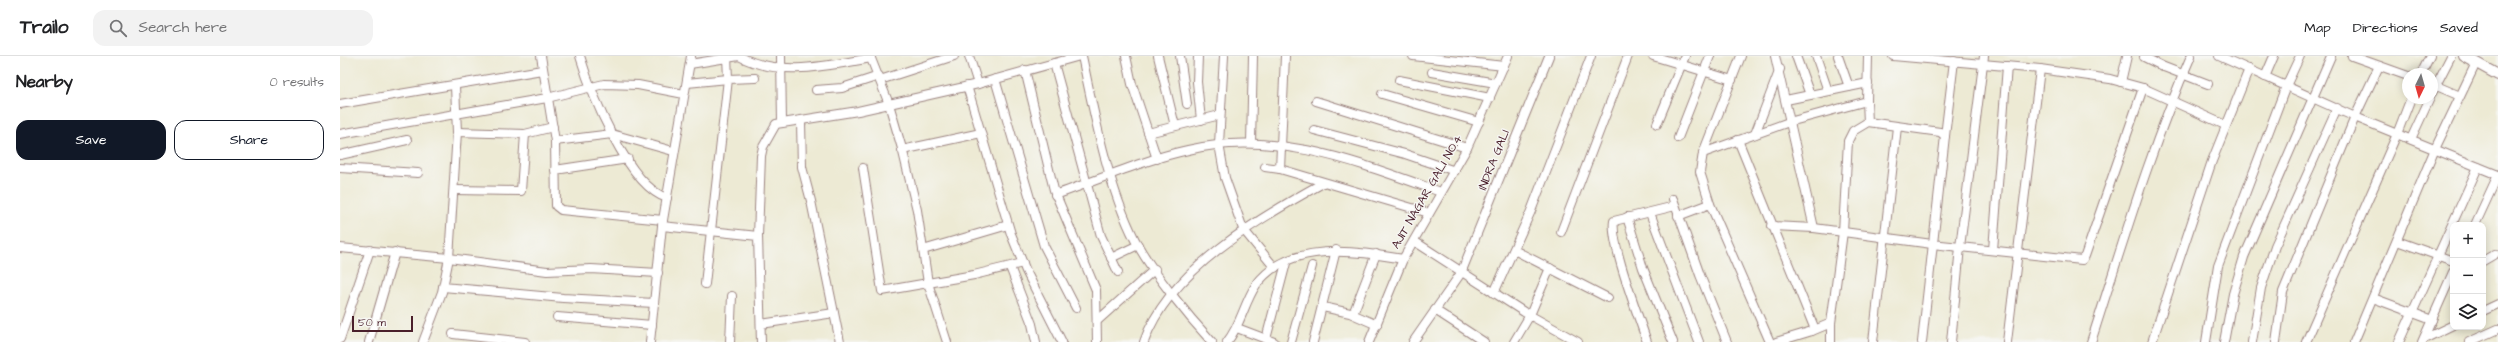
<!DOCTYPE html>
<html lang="en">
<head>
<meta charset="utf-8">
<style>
	:root { --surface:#fff; --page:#f2f2f2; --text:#202124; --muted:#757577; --line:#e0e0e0; --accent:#111827 }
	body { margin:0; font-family:"Architects Daughter",sans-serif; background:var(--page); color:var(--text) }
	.controls { position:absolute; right:12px; bottom:12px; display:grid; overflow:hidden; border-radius:8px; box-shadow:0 2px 10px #0003 }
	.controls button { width:36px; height:36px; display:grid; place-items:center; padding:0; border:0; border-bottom:1px solid var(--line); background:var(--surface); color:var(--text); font:20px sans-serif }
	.compass { position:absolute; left:2062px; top:12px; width:36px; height:36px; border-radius:50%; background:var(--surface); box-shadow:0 2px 10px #0003; rotate:185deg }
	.scale { position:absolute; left:12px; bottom:10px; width:61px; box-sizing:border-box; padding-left:4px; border:2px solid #4a1f2b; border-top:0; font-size:11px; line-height:14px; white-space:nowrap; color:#4a1f2b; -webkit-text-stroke:3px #f6f6f2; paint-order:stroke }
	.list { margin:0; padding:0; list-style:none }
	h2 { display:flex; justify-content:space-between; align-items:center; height:52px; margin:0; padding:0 16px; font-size:17px }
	h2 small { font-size:13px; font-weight:400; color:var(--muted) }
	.actions { display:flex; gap:8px; padding:12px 16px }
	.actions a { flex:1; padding:9px 0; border:1px solid var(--accent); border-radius:12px; text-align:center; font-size:14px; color:var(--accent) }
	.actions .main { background:var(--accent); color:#fff }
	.icon { flex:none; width:22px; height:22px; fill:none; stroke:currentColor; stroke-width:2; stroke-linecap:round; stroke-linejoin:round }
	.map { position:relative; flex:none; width:2158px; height:286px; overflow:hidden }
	header { display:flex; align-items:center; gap:24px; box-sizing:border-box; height:56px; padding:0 20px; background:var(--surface); border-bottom:1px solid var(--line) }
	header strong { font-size:19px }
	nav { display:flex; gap:22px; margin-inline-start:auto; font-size:14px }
	.search { width:280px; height:36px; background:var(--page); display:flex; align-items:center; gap:10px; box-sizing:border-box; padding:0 14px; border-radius:12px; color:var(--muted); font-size:15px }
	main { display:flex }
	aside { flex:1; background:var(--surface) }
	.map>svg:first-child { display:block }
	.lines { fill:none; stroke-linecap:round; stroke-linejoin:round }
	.minor-casing { stroke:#9c8480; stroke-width:10 }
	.tertiary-casing { stroke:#9c8480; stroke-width:12 }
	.minor { stroke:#fff; stroke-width:8 }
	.tertiary { stroke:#fff; stroke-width:10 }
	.labels { text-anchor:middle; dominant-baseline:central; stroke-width:3; stroke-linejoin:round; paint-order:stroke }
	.street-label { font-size:12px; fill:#4a1f2b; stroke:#f6f6f2 }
</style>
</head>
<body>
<header>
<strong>Trailo</strong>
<div class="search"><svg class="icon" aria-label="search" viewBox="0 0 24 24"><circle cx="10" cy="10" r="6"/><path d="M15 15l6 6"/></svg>Search here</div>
<nav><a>Map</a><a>Directions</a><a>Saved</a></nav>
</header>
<main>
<aside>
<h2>Nearby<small>0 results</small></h2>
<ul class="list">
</ul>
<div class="actions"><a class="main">Save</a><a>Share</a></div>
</aside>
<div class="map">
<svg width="2158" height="286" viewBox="0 0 2158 286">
	<rect width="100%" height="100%" fill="#f6f6f2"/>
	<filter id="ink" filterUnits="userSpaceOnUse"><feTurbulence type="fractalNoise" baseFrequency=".025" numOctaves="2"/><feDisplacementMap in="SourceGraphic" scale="8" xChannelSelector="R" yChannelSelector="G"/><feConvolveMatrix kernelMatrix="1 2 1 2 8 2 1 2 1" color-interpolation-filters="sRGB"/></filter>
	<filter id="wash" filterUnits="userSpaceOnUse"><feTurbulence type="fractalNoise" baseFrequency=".012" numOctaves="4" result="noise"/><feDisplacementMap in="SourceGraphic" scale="16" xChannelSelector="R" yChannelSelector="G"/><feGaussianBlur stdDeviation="0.9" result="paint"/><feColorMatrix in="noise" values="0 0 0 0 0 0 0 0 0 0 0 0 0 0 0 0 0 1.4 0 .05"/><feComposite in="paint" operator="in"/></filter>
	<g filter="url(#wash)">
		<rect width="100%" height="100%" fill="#edead4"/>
	</g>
	<g filter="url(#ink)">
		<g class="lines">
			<g class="minor-casing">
				<g id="minor">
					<path d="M 201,0 L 215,85 L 216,150 L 221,154 L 323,164"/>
					<path d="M 240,0 C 251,37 288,130 327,142"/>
					<path d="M 399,0 C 438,22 490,9 531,2"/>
					<path d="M 441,0 L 442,67"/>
					<path d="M 530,0 L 549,48 L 563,96 L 577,154 L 588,227 L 607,286"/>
					<path d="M 629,0 L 638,28"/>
					<path d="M 742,0 C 754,58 768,131 795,184 C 812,216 847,259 872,286"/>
					<path d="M 786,0 L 792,28 L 817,103"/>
					<path d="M 818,0 L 835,70"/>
					<path d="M 840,0 L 847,48"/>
					<path d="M 858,0 L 857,26 L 861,64"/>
					<path d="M 884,0 L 879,88 L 885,122 L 903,173 L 935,212"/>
					<path d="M 1073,0 L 1164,10"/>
					<path d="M 1313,0 L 1392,24"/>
					<path d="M 1401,0 L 1363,97 L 1360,116 L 1370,148 L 1430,286"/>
					<path d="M 1435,0 L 1474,172"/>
					<path d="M 1456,0 L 1470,39"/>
					<path d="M 1476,0 L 1488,35"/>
					<path d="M 1498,0 L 1509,31"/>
					<path d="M 1553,0 L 1700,13 L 1770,23 L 1803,32 L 1885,69"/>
					<path d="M 1879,0 L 2015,61 L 2158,119"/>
					<path d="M 2012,0 L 2068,20"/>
					<path d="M 1804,1 L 1824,11 L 1868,28"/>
					<path d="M 714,7 L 761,180 L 778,216"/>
					<path d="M 350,8 L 399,0"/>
					<path d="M 685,14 L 714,134 L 756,234 L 757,286"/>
					<path d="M 1092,16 L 1156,27"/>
					<path d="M 2081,18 L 2090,0"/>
					<path d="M 1925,21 L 1934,0"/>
					<path d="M 655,23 L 704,190 L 736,252"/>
					<path d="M 540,24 L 614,0"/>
					<path d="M 1059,24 L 1150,42"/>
					<path d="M 1781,26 L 1787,0"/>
					<path d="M 347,27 L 388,23 L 387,0"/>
					<path d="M 2092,28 L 2120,40"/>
					<path d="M 627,30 L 671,178 L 686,215 L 722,286"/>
					<path d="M 476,34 L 502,32 L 539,20"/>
					<path d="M 2092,37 L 2111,0"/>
					<path d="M 1042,38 L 1139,66"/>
					<path d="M 1446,44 L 1528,27"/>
					<path d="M 976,45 L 1127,92"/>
					<path d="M 1527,45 L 1528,66"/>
					<path d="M 0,48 L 202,14"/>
					<path d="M 461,66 L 462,111 L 471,145 L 500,286"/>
					<path d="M 1317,68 L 1345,0"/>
					<path d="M 974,74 L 1065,98 L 1115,115"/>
					<path d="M 117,76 L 185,78 L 213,71"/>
					<path d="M 808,77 L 880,59"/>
					<path d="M 0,78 L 207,42 L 264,28 L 298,29 L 344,38"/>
					<path d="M 1415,78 L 1440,13"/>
					<path d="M 1605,80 L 1614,5"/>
					<path d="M 1338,82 L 1370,0"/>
					<path d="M 2071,83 L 2090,42"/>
					<path d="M 1398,84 L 1474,271 L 1472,275 L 1436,286"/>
					<path d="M 215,85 L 272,78 L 333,95"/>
					<path d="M 911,87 L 913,0"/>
					<path d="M 562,94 L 641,77"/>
					<path d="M 1363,97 L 1449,66 L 1527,45 L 1528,0"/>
					<path d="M 0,99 L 67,84"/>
					<path d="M 925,111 L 940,113 L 1089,157"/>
					<path d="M 0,112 L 78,117"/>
					<path d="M 523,112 L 542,235 L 634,219 L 683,207"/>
					<path d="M 940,113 L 945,0"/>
					<path d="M 215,114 L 288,103"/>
					<path d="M 114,134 L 181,135 L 185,78"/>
					<path d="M 715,139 C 759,124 802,104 848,94 C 936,73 1019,107 1101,136"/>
					<path d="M 1333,143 L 1360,219 L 1387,286"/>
					<path d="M 1310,157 L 1359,286"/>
					<path d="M 1338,160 L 1370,148"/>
					<path d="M 1287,161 L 1303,212 L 1333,286"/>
					<path d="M 2135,169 L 2158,119"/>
					<path d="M 322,170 L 418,180"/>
					<path d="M 1431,170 L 1474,172 L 1592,188 L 1742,204 L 1745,200 L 1803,32"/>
					<path d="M 1221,176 L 1288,0"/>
					<path d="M 1074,185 L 1184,256 L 1238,286"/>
					<path d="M 2057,185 L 2113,205"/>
					<path d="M 0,192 L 109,202 L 207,215 L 251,213 L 318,217"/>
					<path d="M 583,194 L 668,169"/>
					<path d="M 1174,194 L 1268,242"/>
					<path d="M 1653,194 L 1667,10"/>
					<path d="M 771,202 L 798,189"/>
					<path d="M 2143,205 L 2155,198"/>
					<path d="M 670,211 L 692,268 L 696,286"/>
					<path d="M 365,228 L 388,23 L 415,22"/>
					<path d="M 103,231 L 223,242 L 314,247"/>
					<path d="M 1154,237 L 1191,155 L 1251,0"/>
					<path d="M 2033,242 L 2092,264"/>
					<path d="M 983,251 L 1010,257 L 1037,269"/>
					<path d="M 1095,254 L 1144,286"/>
					<path d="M 2143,255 L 2158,248"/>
					<path d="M 1013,258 L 1036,198"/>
					<path d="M 217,261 L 312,269"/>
					<path d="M 757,265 L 815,213"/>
					<path d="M 421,268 L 494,257"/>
					<path d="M 897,272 L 934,286"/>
					<path d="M 1472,275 L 1491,267"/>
					<path d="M 113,278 L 185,286"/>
					<path d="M 0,283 L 30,194"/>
					<path d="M 926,283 L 946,207"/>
					<path d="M 2084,283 L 2113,269"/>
					<path d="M 29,286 L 55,196"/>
					<path d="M 83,286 L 102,236 L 109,202 L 117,76 L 115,30"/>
					<path d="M 310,286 L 322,170 L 351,0"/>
					<path d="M 390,286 L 392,240"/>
					<path d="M 421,286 L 418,180 L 421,100 L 423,91 L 436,68 L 518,55 L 638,28 L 740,0"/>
					<path d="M 804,286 C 828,215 921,161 983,127"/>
					<path d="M 887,286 C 901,269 904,247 916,229 C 949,184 1017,195 1063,203"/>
					<path d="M 951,286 L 972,210"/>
					<path d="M 973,286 L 996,194"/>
					<path d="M 1029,286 L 1063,203 L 1127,92 L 1168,0"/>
					<path d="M 1073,286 L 1121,217 L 1209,0"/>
					<path d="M 1174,286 L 1190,259 L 1210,212"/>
					<path d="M 1307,286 C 1299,261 1270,188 1274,165 L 1335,150"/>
					<path d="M 1491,286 L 1491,267 L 1503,176 L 1508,85 L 1513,75 L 1528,66 L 1600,76 L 1605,80 L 1582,286"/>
					<path d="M 1533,286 L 1557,71"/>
					<path d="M 1611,286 L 1620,191 L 1644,0"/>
					<path d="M 1667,286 L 1700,13"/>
					<path d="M 1751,286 C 1782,190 1810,93 1851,0"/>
					<path d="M 1812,286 L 1872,105 L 1909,13"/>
					<path d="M 1866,286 L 1878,210 L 1946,30 L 1960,0"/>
					<path d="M 1884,286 L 1893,238 L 1904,201 L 1991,0"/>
					<path d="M 1912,286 L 1921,232 L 1935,190 L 1997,52"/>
					<path d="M 1936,286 L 1943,236 L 2015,61 L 2039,10"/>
					<path d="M 1966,286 L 2057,78 L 2071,42"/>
					<path d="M 2014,286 L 2095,93 L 2136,7"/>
					<path d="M 2059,286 L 2138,111"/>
					<path d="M 2082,286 L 2113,216"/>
					<path d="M 2129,286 L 2158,273"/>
				</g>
			</g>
			<g class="tertiary-casing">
				<path id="tertiary" d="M 2124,0 L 2158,19"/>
			</g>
			<use href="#minor" class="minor"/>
			<use href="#tertiary" class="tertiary"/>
		</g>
	</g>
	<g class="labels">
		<g class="street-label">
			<text transform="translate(1154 104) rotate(-68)">INDRA GALI</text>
			<text transform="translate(1087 136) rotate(-60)">AJIT NAGAR GALI NO.4</text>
		</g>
	</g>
</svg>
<div class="controls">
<button>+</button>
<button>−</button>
<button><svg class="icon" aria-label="layers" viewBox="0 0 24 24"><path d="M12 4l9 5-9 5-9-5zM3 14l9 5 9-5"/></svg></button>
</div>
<svg class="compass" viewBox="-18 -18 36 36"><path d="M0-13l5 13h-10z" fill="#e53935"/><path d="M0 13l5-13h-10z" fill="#757577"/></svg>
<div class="scale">50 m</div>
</div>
</main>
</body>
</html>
